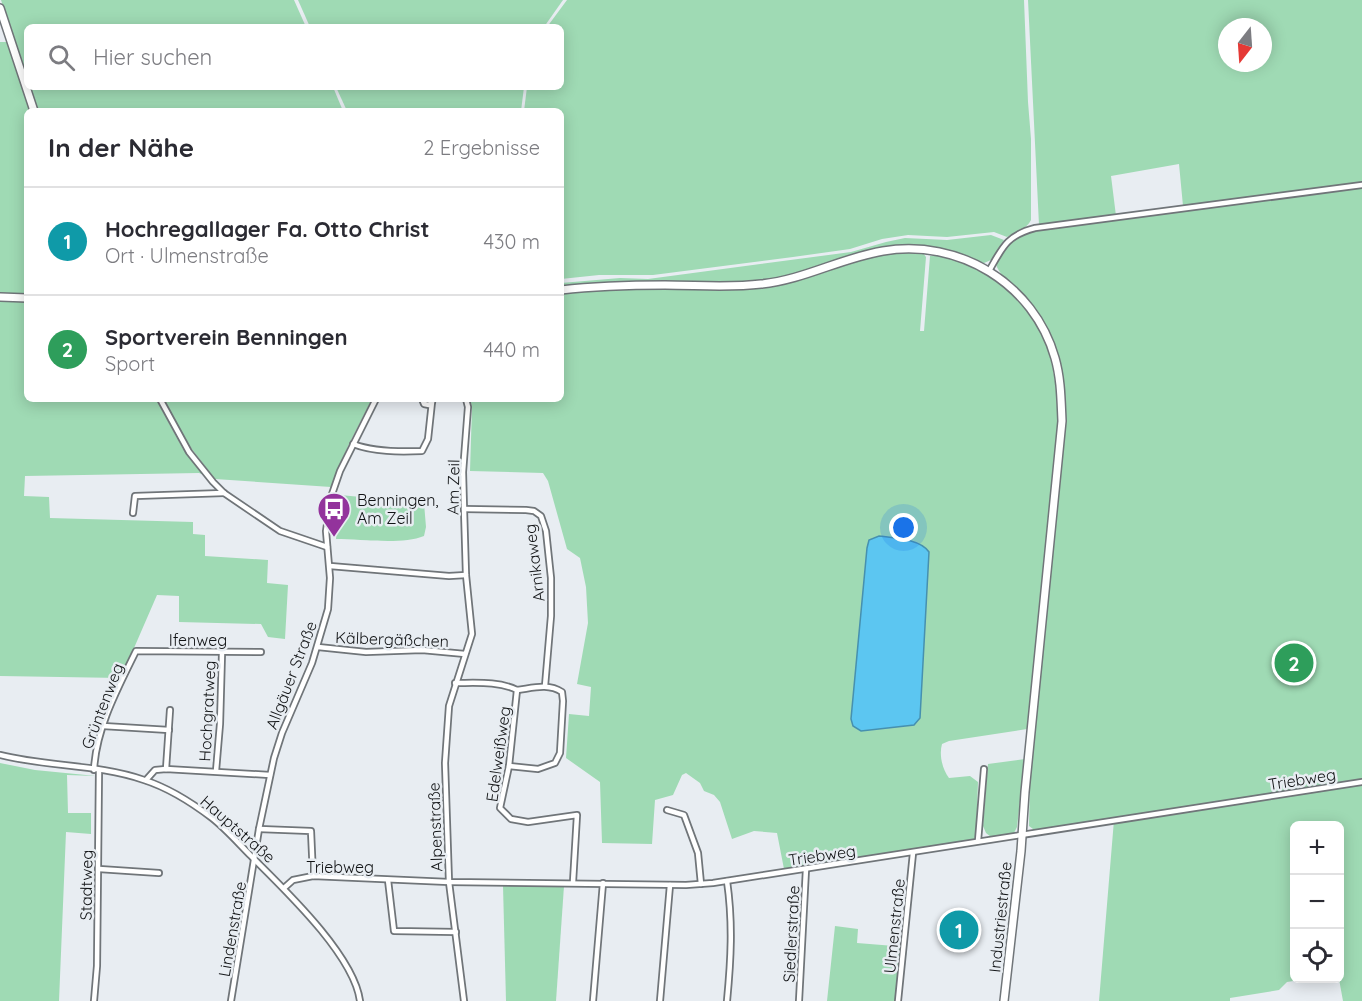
<!DOCTYPE html>
<html lang="de">
<head>
<meta charset="utf-8">
<style>
	:root { --surface:#fff; --page:#f2f2f3; --text:#2b2b33; --muted:#7c7c81; --line:#e1e1e2; --accent:#b45309 }
	body { margin:0; font-family:Quicksand,sans-serif; background:var(--page); color:var(--text) }
	.controls { position:absolute; right:18px; bottom:18px; display:grid; overflow:hidden; border-radius:9px; box-shadow:0 3px 15px #0003 }
	.controls button { width:54px; height:54px; display:grid; place-items:center; padding:0; border:0; border-bottom:2px solid var(--line); background:var(--surface); color:var(--text); font:30px sans-serif }
	.compass { position:absolute; left:1218px; top:18px; width:54px; height:54px; border-radius:50%; background:var(--surface); box-shadow:0 3px 15px #0003; rotate:197deg }
	.you { position:absolute; left:904px; top:528px; width:21px; height:21px; margin:-15px; border:4px solid #fff; border-radius:50%; background:#1a73e8; box-shadow:0 0 0 9px #1a73e833 }
	.badge { display:grid; place-items:center; width:39px; height:39px; border-radius:50%; background:var(--accent); color:#fff; font-size:20px; font-weight:700 }
	.pin { position:absolute; translate:-50% -50%; border:3px solid #fff; box-shadow:0 2px 6px #0006 }
	.list { margin:0; padding:0; list-style:none }
	h2 { display:flex; justify-content:space-between; align-items:center; height:78px; margin:0; padding:0 24px; font-size:26px }
	h2 small { font-size:20px; font-weight:400; color:var(--muted) }
	.list li { display:grid; grid-template-columns:39px 1fr auto; gap:18px; align-items:center; box-sizing:border-box; height:108px; padding:0 24px; border-top:2px solid var(--line) }
	.list b { display:block; font-size:22px; white-space:nowrap }
	.list p { margin:0; font-size:20px; white-space:nowrap; color:var(--muted) }
	.list em { font-size:20px; font-style:normal; color:var(--muted) }
	.icon { flex:none; width:33px; height:33px; fill:none; stroke:currentColor; stroke-width:2; stroke-linecap:round; stroke-linejoin:round }
	.map { position:relative; flex:none; width:1362px; height:1001px; overflow:hidden }
	.search { position:absolute; background:var(--surface); box-shadow:0 3px 15px #0003; left:24px; top:24px; width:540px; height:66px; display:flex; align-items:center; gap:15px; box-sizing:border-box; padding:0 21px; border-radius:9px; color:var(--muted); font-size:22px }
	.panel { position:absolute; background:var(--surface); box-shadow:0 3px 15px #0003; left:24px; top:108px; width:540px; height:294px; border-radius:9px }
	.map>svg:first-child { display:block }
	.green { fill:#9fdab4; fill-rule:evenodd }
	.water { fill:#5cc6f1; stroke:#4690af; stroke-width:1.5 }
	.lines { fill:none; stroke-linecap:round; stroke-linejoin:round }
	.street-casing { stroke:#707579; stroke-width:8 }
	.secondary-casing { stroke:#707579; stroke-width:10 }
	.street { stroke:#fff; stroke-width:4.5 }
	.secondary { stroke:#fff; stroke-width:7 }
	.labels { text-anchor:middle; dominant-baseline:central; stroke-width:5; stroke-linejoin:round; paint-order:stroke }
	.street-label { font-size:16px; fill:#111315; stroke:#e8edf2 }
	.poi-label { font-size:16px; fill:#111315; stroke:#e8edf2; text-anchor:start }
</style>
</head>
<body>
<div class="map">
<svg width="1362" height="1001" viewBox="0 0 1362 1001">
	<rect width="100%" height="100%" fill="#e8edf2"/>
	<g class="green">
		<path d="M 1,0 L 294,0 L 306,27 L 27,27 L 27,78 Z"/>
		<path d="M 298,0 L 563,0 L 544,27 L 310,27 Z"/>
		<path d="M 567,0 L 1024,0 L 1028,102 L 1031,139 L 1031,220 C 1027,229 1015,232 1007,237 L 994,232 L 947,237 L 908,235 L 882,239 L 850,249 L 793,257 L 653,275 L 599,275 L 561,279 L 561,111 L 524,111 L 527,87 L 561,87 L 561,27 L 547,27 Z"/>
		<path d="M 1028,0 L 1362,0 L 1362,182 L 1183,206 L 1179,164 L 1111,176 L 1116,216 L 1039,225 ZM 1227,27 L 1263,27 L 1263,63 L 1227,63 Z"/>
		<path d="M 0,42 L 9,42 L 31,111 L 27,111 L 27,295 L 0,294 Z"/>
		<path d="M 30,87 L 333,87 L 343,111 L 38,111 Z"/>
		<path d="M 336,87 L 524,87 L 521,111 L 347,111 Z"/>
		<path d="M 1362,188 L 1362,1001 L 1343,1001 L 1339,979 L 1340,826 L 1294,826 L 1294,978 L 1306,979 L 1287,982 L 1279,990 L 1230,998 L 1230,1001 L 1099,1001 L 1114,820 L 1037,832 L 1029,826 L 1030,782 L 1033,749 L 1063,440 C 1066,393 1064,344 1033,306 C 1024,295 998,276 996,264 C 1004,246 1017,235 1036,231 Z"/>
		<path d="M 991,235 L 1004,240 L 991,260 L 984,263 C 963,257 944,248 922,246 C 866,240 807,278 749,282 C 712,285 675,282 639,282 C 613,282 587,284 561,286 L 561,283 L 620,278 L 648,279 L 851,252 L 886,242 L 905,238 L 947,240 Z"/>
		<path d="M 905,252 L 923,253 L 926,257 L 920,331 L 924,331 L 930,256 C 942,253 962,262 974,267 C 1045,303 1060,362 1057,436 L 1027,729 L 949,741 L 942,744 C 939,754 942,769 949,778 L 970,776 L 978,782 L 976,835 L 974,839 L 784,869 L 777,833 L 754,831 L 732,839 L 720,802 L 714,795 L 704,791 L 700,783 L 686,773 L 682,775 L 673,795 L 655,800 L 652,844 L 602,843 L 600,782 L 566,758 L 569,714 L 589,716 L 591,687 L 577,684 L 588,623 L 586,587 L 580,558 L 567,549 L 548,481 L 543,473 L 470,471 L 472,407 L 470,399 L 561,399 L 561,294 C 587,291 613,288 639,288 C 678,288 719,292 758,288 C 809,284 854,256 905,252 ZM 869,540 L 914,725 L 861,731 L 853,726 L 851,719 Z"/>
		<path d="M 0,300 L 27,301 L 27,399 L 156,399 L 183,449 L 204,475 L 199,473 L 25,476 L 24,496 L 49,497 L 50,518 L 193,522 L 193,534 L 205,535 L 205,556 L 268,560 L 267,583 L 288,585 L 285,639 L 268,637 L 261,624 L 179,622 L 179,596 L 157,595 L 121,678 L 0,676 Z"/>
		<path d="M 163,399 L 372,399 L 348,446 L 331,487 L 215,479 L 191,448 Z"/>
		<path d="M 340,495 L 424,503 L 426,527 L 424,536 C 402,545 361,539 336,539 Z"/>
		<path d="M 1025,759 L 1017,827 L 1014,833 L 991,837 L 986,833 L 983,826 L 988,764 Z"/>
		<path d="M 0,763 L 35,770 L 96,776 L 67,775 L 68,813 L 91,813 L 91,834 L 66,832 L 59,1001 L 0,1001 Z"/>
		<path d="M 503,886 L 564,886 L 556,1001 L 506,1001 Z"/>
		<path d="M 835,926 L 858,929 L 857,943 L 907,947 L 901,1001 L 827,1001 Z"/>
	</g>
	<path class="water" d="M 879,536 C 894,538 920,539 929,552 L 920,718 L 914,725 L 861,731 L 853,726 L 851,719 L 867,548 L 869,540 Z"/>
	<g class="lines">
		<g class="street-casing">
			<g id="street">
				<path d="M 989,271 C 1002,248 1007,235 1035,228 L 1362,185"/>
				<path d="M 160,399 L 189,452 L 213,482 L 224,493 L 280,531 L 327,547"/>
				<path d="M 422,399 L 424,404 L 429,405 L 432,402"/>
				<path d="M 353,444 C 374,452 399,452 422,451 L 428,439 L 432,402"/>
				<path d="M 464,509 L 526,510 L 534,511 L 541,516 L 546,531 L 551,578 L 551,616 L 545,686"/>
				<path d="M 133,513 L 135,496 L 224,493"/>
				<path d="M 330,566 L 449,576 L 466,575"/>
				<path d="M 318,647 L 366,652 L 422,650 L 465,654"/>
				<path d="M 455,683 C 476,683 499,681 517,690 L 509,766 L 500,808 L 511,819 L 528,822 L 577,815 L 573,882"/>
				<path d="M 103,726 L 169,730"/>
				<path d="M 0,755 C 47,767 98,764 144,780 C 169,788 191,802 212,818 C 226,829 239,844 251,856 C 284,889 354,955 360,1001"/>
				<path d="M 509,766 L 538,769 L 555,763 L 560,753 L 563,701 L 562,692 C 548,683 533,688 517,690"/>
				<path d="M 166,769 L 170,710"/>
				<path d="M 94,770 C 96,728 118,688 136,651 L 261,652"/>
				<path d="M 216,771 L 220,724 L 222,653"/>
				<path d="M 146,780 L 155,770 L 166,769 L 270,775"/>
				<path d="M 667,810 L 684,815 L 698,853 L 701,884"/>
				<path d="M 259,829 L 311,831 L 313,876"/>
				<path d="M 978,841 L 984,769"/>
				<path d="M 99,869 L 159,873"/>
				<path d="M 388,880 L 394,931 L 456,932"/>
				<path d="M 727,881 C 733,923 731,959 727,1001"/>
				<path d="M 284,888 L 293,880 L 313,876 L 449,882 L 686,885 L 713,883 L 1362,782"/>
				<path d="M 94,1001 L 97,966 L 99,770"/>
				<path d="M 231,1001 L 259,829 L 274,758 L 282,733 L 312,663 L 328,609 L 330,578 L 326,531 L 331,497 L 340,471 L 376,399"/>
				<path d="M 464,1001 L 449,882 L 445,763 L 449,706 L 472,634 L 466,575 L 464,509 L 463,472 L 468,407 L 466,399"/>
				<path d="M 593,1001 L 603,883"/>
				<path d="M 660,1001 L 670,885"/>
				<path d="M 799,1001 L 806,869"/>
				<path d="M 898,1001 L 913,853"/>
			</g>
		</g>
		<g class="secondary-casing">
			<g id="secondary">
				<path d="M 0,8 L 34,111"/>
				<path d="M 561,290 C 596,286 630,285 665,285 C 697,285 729,288 761,284 C 803,280 841,258 883,251 C 959,238 1034,284 1055,358 C 1061,379 1061,400 1062,421 L 1025,792 L 1021,851 L 1004,1001"/>
				<path d="M 0,297 L 27,298"/>
			</g>
		</g>
		<use href="#street" class="street"/>
		<use href="#secondary" class="secondary"/>
	</g>
	<defs>
		<g id="bus-pin" transform="scale(1.725)"><path d="M0 17L-7.5 6A9.5 9.5 0 1 1 7.5 6Z" fill="#93339c" stroke="#e8edf2"/><path d="M-5-6H5V4H4V6H2V4H-2V6H-4V4H-5ZM-3.5-4V0h7V-4ZM-3.5 1.2v1.5H-2V1.2ZM2 1.2v1.5H3.5V1.2Z" fill="#fff"/></g>
	</defs>
	<g fill-rule="evenodd">
		<use href="#bus-pin" x="334" y="509"/>
	</g>
	<g class="labels">
		<g class="street-label">
			<text transform="translate(453 487) rotate(-89)">Am Zeil</text>
			<text transform="translate(534 563) rotate(-97)">Arnikaweg</text>
			<text transform="translate(392 639) rotate(2)">Kälbergäßchen</text>
			<text x="198" y="640">Ifenweg</text>
			<text transform="translate(291 675) rotate(-69)">Allgäuer Straße</text>
			<text transform="translate(102 706) rotate(-69)">Grüntenweg</text>
			<text transform="translate(207 711) rotate(-87)">Hochgratweg</text>
			<text transform="translate(498 754) rotate(-82)">Edelweißweg</text>
			<text transform="translate(1302 779) rotate(-9)">Triebweg</text>
			<text transform="translate(435 827) rotate(-92)">Alpenstraße</text>
			<text transform="translate(238 829) rotate(41)">Hauptstraße</text>
			<text transform="translate(822 855) rotate(-8)">Triebweg</text>
			<text x="340" y="867">Triebweg</text>
			<text transform="translate(86 885) rotate(-89)">Stadtweg</text>
			<text transform="translate(1000 917) rotate(-84)">Industriestraße</text>
			<text transform="translate(894 926) rotate(-84)">Ulmenstraße</text>
			<text transform="translate(232 929) rotate(-80)">Lindenstraße</text>
			<text transform="translate(791 934) rotate(-87)">Siedlerstraße</text>
		</g>
		<g class="poi-label">
			<text x="357" y="500">Benningen,<tspan x="357" dy="18">Am Zeil</tspan></text>
		</g>
	</g>
</svg>
<div class="controls">
<button>+</button>
<button>−</button>
<button><svg class="icon" aria-label="locate" viewBox="0 0 24 24"><circle cx="12" cy="12" r="6"/><path d="M12 2v4M12 18v4M2 12h4M18 12h4"/></svg></button>
</div>
<svg class="compass" viewBox="-18 -18 36 36"><path d="M0-13l5 13h-10z" fill="#e53935"/><path d="M0 13l5-13h-10z" fill="#7c7c81"/></svg>
<div class="you"></div>
<div class="pin badge" style="left:959px;top:930px;background:#0f9aa8">1</div>
<div class="pin badge" style="left:1294px;top:663px;background:#2e9e5b">2</div>
<div class="search"><svg class="icon" aria-label="search" viewBox="0 0 24 24"><circle cx="10" cy="10" r="6"/><path d="M15 15l6 6"/></svg>Hier suchen</div>
<section class="panel">
<h2>In der Nähe<small>2 Ergebnisse</small></h2>
<ul class="list">
<li><span class="badge" style="background:#0f9aa8">1</span><div><b>Hochregallager Fa. Otto Christ</b><p>Ort · Ulmenstraße</p></div><em>430 m</em></li>
<li><span class="badge" style="background:#2e9e5b">2</span><div><b>Sportverein Benningen</b><p>Sport</p></div><em>440 m</em></li>
</ul>
</section>
</div>
</body>
</html>
